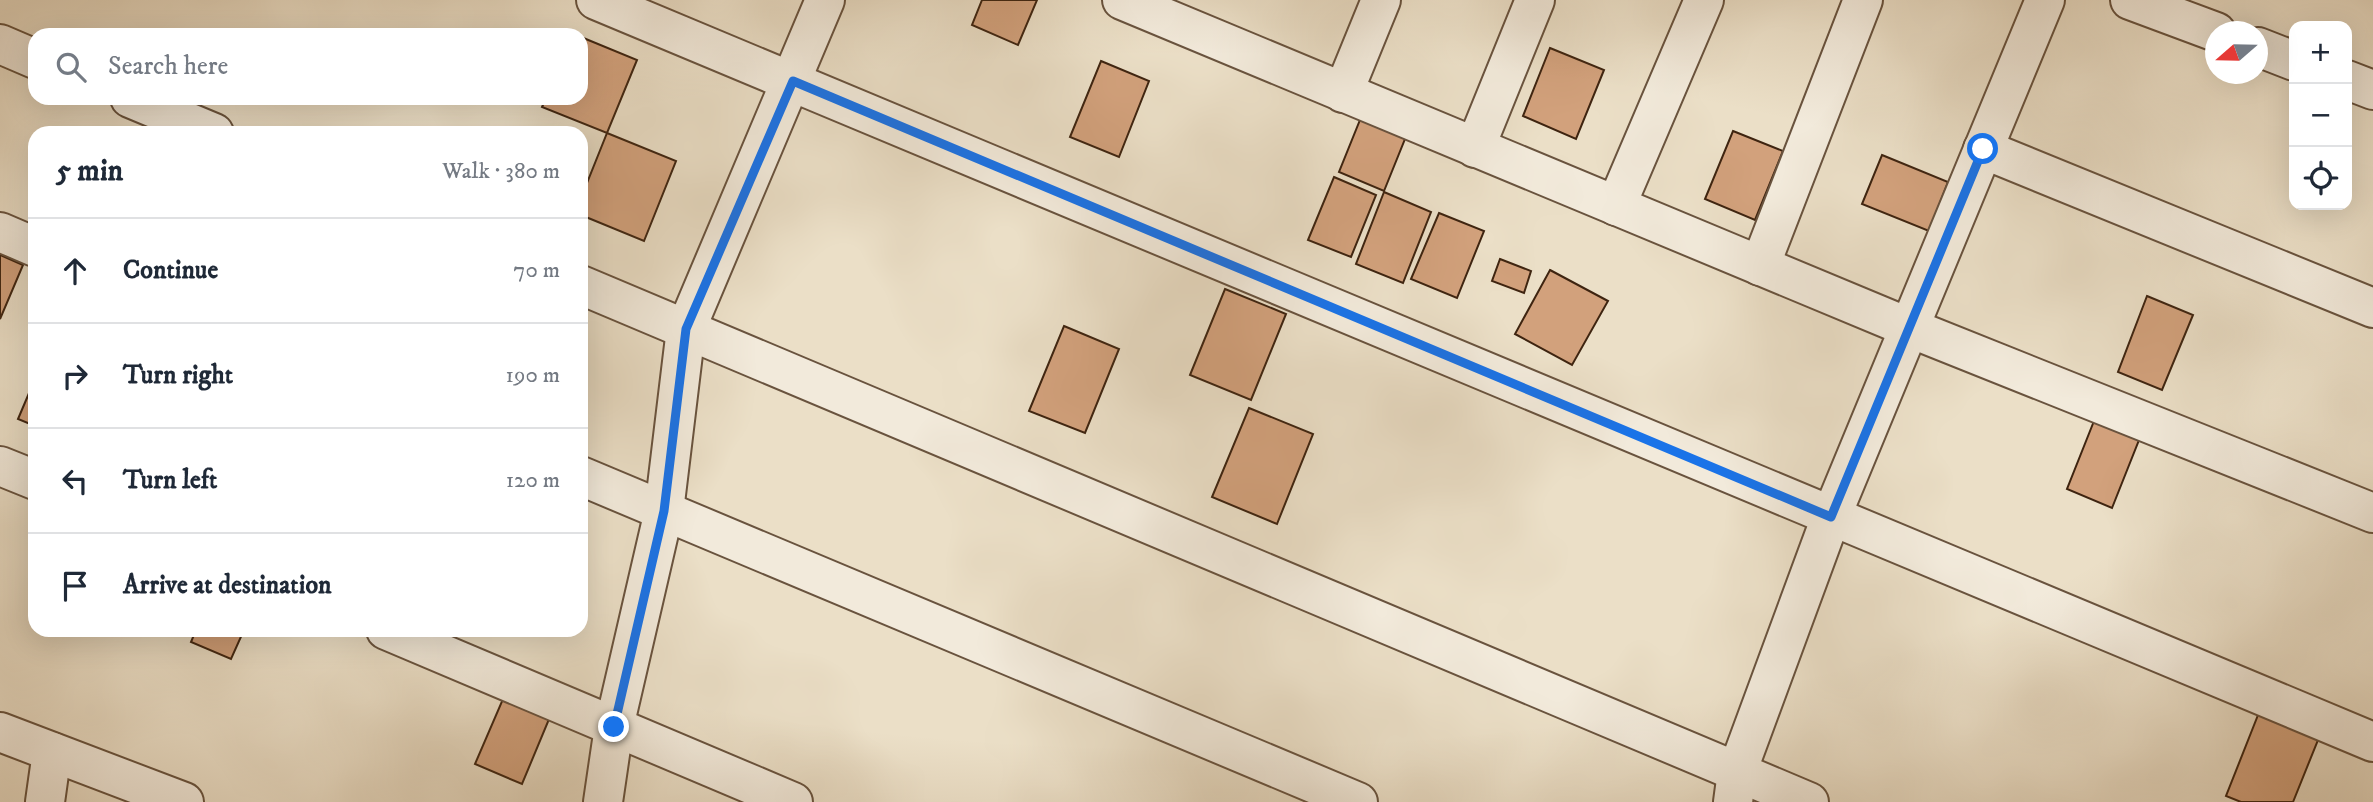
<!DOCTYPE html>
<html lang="en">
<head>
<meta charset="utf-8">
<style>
	:root { --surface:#fff; --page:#f2f2f3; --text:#1f2937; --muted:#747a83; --line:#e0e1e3 }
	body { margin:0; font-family:"IM FELL DW Pica",serif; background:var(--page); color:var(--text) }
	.controls { position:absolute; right:21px; top:21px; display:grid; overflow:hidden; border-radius:14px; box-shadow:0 7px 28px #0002 }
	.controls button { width:63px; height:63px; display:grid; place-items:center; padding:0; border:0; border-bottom:2px solid var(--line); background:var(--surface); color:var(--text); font:35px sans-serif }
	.compass { position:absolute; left:2205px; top:21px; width:63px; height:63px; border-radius:50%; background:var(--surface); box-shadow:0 7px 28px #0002; rotate:250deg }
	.stop { position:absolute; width:21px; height:21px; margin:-16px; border:5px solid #1a73e8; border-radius:50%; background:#fff }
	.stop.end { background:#1a73e8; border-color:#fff; box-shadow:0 2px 7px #0008 }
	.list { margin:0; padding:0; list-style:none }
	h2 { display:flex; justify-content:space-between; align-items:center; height:91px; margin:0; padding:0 28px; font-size:30px }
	h2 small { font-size:23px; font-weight:400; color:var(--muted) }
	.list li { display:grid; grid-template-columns:46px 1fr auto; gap:21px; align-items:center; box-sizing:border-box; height:105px; padding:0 28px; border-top:2px solid var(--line) }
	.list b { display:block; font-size:26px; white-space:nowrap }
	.list em { font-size:23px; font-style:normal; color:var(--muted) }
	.icon { flex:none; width:38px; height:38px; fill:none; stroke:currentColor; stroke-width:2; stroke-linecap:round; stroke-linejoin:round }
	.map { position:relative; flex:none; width:2373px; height:802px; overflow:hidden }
	.search { position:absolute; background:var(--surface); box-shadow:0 7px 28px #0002; left:28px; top:28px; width:560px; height:77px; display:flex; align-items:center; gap:18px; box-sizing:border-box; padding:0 24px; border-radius:21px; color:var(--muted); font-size:26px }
	.panel { position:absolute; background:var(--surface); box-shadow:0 7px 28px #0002; left:28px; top:126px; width:560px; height:511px; border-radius:21px }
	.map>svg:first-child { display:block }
	.building { fill:#d2a17c; stroke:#3e2410; stroke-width:2 }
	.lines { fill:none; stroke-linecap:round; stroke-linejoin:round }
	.street-casing { stroke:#69533e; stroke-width:42 }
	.street { stroke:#f2eadb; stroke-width:38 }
	.route { stroke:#1a73e8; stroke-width:9 }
</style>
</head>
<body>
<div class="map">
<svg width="2373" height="802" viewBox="0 0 2373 802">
	<rect width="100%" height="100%" fill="#ebdfc7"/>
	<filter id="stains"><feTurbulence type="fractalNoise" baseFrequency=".00286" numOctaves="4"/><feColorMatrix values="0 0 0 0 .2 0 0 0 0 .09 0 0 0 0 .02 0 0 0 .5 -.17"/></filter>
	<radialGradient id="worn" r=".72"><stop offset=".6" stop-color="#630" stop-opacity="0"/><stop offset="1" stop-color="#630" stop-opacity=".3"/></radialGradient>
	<g class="building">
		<path d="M 982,0 L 1037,0 L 1018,45 L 972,25 Z"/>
		<path d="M 581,37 L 637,60 L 607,133 L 542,107 L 546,98 L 581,98 Z"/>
		<path d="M 1550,48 L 1604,70 L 1576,139 L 1523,116 Z"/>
		<path d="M 1101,61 L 1149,81 L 1119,157 L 1070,137 Z"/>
		<path d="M 1364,110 L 1409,129 L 1384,191 L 1339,172 Z"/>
		<path d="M 1733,131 L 1783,151 L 1755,220 L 1705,199 Z"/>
		<path d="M 607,133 L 676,161 L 644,241 L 581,215 L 581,198 Z"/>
		<path d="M 1882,155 L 1948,182 L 1929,231 L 1862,204 Z"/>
		<path d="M 1334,177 L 1376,195 L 1351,257 L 1308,240 Z"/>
		<path d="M 1384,192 L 1431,212 L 1403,283 L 1356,264 Z"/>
		<path d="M 1439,213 L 1484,231 L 1457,298 L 1411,279 Z"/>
		<path d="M 0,255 L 23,265 L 0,319 Z"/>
		<path d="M 1500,259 L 1531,271 L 1524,293 L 1492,281 Z"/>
		<path d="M 1550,270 L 1608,301 L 1572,365 L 1515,334 Z"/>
		<path d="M 1225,289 L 1286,314 L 1251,400 L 1190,375 Z"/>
		<path d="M 2147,296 L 2193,315 L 2162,390 L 2118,372 Z"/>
		<path d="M 1064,326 L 1119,349 L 1085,433 L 1029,411 Z"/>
		<path d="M 35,379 L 35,426 L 18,419 Z"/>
		<path d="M 1249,408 L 1313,434 L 1277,524 L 1212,497 Z"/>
		<path d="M 2094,421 L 2139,440 L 2112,508 L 2067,489 Z"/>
		<path d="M 196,630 L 244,630 L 231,659 L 191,642 Z"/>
		<path d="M 506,692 L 552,712 L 522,784 L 475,764 Z"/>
		<path d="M 2260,710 L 2320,735 L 2293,802 L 2241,802 L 2226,796 Z"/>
	</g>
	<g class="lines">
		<g class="street-casing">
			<g id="street">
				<path d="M 596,0 L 2373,742"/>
				<path d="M 1122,0 L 1910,328 L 2373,513"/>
				<path d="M 2130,0 L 2216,32"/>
				<path d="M 0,44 L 35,59"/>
				<path d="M 2258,47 L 2294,61"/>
				<path d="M 2347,80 L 2373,90"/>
				<path d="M 1343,93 L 1381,0"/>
				<path d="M 130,98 L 214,133"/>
				<path d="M 1475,148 L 1535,0"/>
				<path d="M 1983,149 L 2373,308"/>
				<path d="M 1616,206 L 1704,0"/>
				<path d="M 0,232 L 35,247"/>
				<path d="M 1760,266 L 1863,0"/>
				<path d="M 581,285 L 1809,802"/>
				<path d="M 0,466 L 35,480"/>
				<path d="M 581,476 L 1358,802"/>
				<path d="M 386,630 L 793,802"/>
				<path d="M 0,732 L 184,802"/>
				<path d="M 45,802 L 52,752"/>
				<path d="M 603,802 L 614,727 L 664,511 L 686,329 L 825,0"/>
				<path d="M 1733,802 L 1737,772 L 1831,517 L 2045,0"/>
			</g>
		</g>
		<use href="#street" class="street"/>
	</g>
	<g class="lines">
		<path class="route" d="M 614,727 L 664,511 L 686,329 L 793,81 L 1831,517 L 1983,149"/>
	</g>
	<rect width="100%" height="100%" filter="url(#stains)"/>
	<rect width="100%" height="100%" fill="url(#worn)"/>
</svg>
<div class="controls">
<button>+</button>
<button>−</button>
<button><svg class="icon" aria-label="locate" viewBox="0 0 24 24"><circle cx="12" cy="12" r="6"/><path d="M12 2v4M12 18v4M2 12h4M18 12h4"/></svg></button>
</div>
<svg class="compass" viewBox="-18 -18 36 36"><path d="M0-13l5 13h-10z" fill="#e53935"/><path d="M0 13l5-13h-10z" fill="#747a83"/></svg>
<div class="stop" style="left:1983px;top:149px"></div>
<div class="stop end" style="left:614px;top:727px"></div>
<div class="search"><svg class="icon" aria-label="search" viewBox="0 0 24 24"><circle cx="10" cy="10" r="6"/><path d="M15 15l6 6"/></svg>Search here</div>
<section class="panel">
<h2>5 min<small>Walk · 380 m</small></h2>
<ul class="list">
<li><svg class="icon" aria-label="ahead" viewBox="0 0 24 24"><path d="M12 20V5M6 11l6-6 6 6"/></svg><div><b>Continue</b></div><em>70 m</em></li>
<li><svg class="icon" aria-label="right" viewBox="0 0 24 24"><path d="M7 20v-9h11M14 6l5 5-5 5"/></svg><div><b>Turn right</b></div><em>190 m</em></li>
<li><svg class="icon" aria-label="left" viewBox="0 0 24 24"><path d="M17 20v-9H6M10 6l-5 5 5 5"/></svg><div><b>Turn left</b></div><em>120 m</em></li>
<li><svg class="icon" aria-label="arrive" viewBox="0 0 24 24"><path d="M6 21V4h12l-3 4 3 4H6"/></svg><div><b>Arrive at destination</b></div></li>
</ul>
</section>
</div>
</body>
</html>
